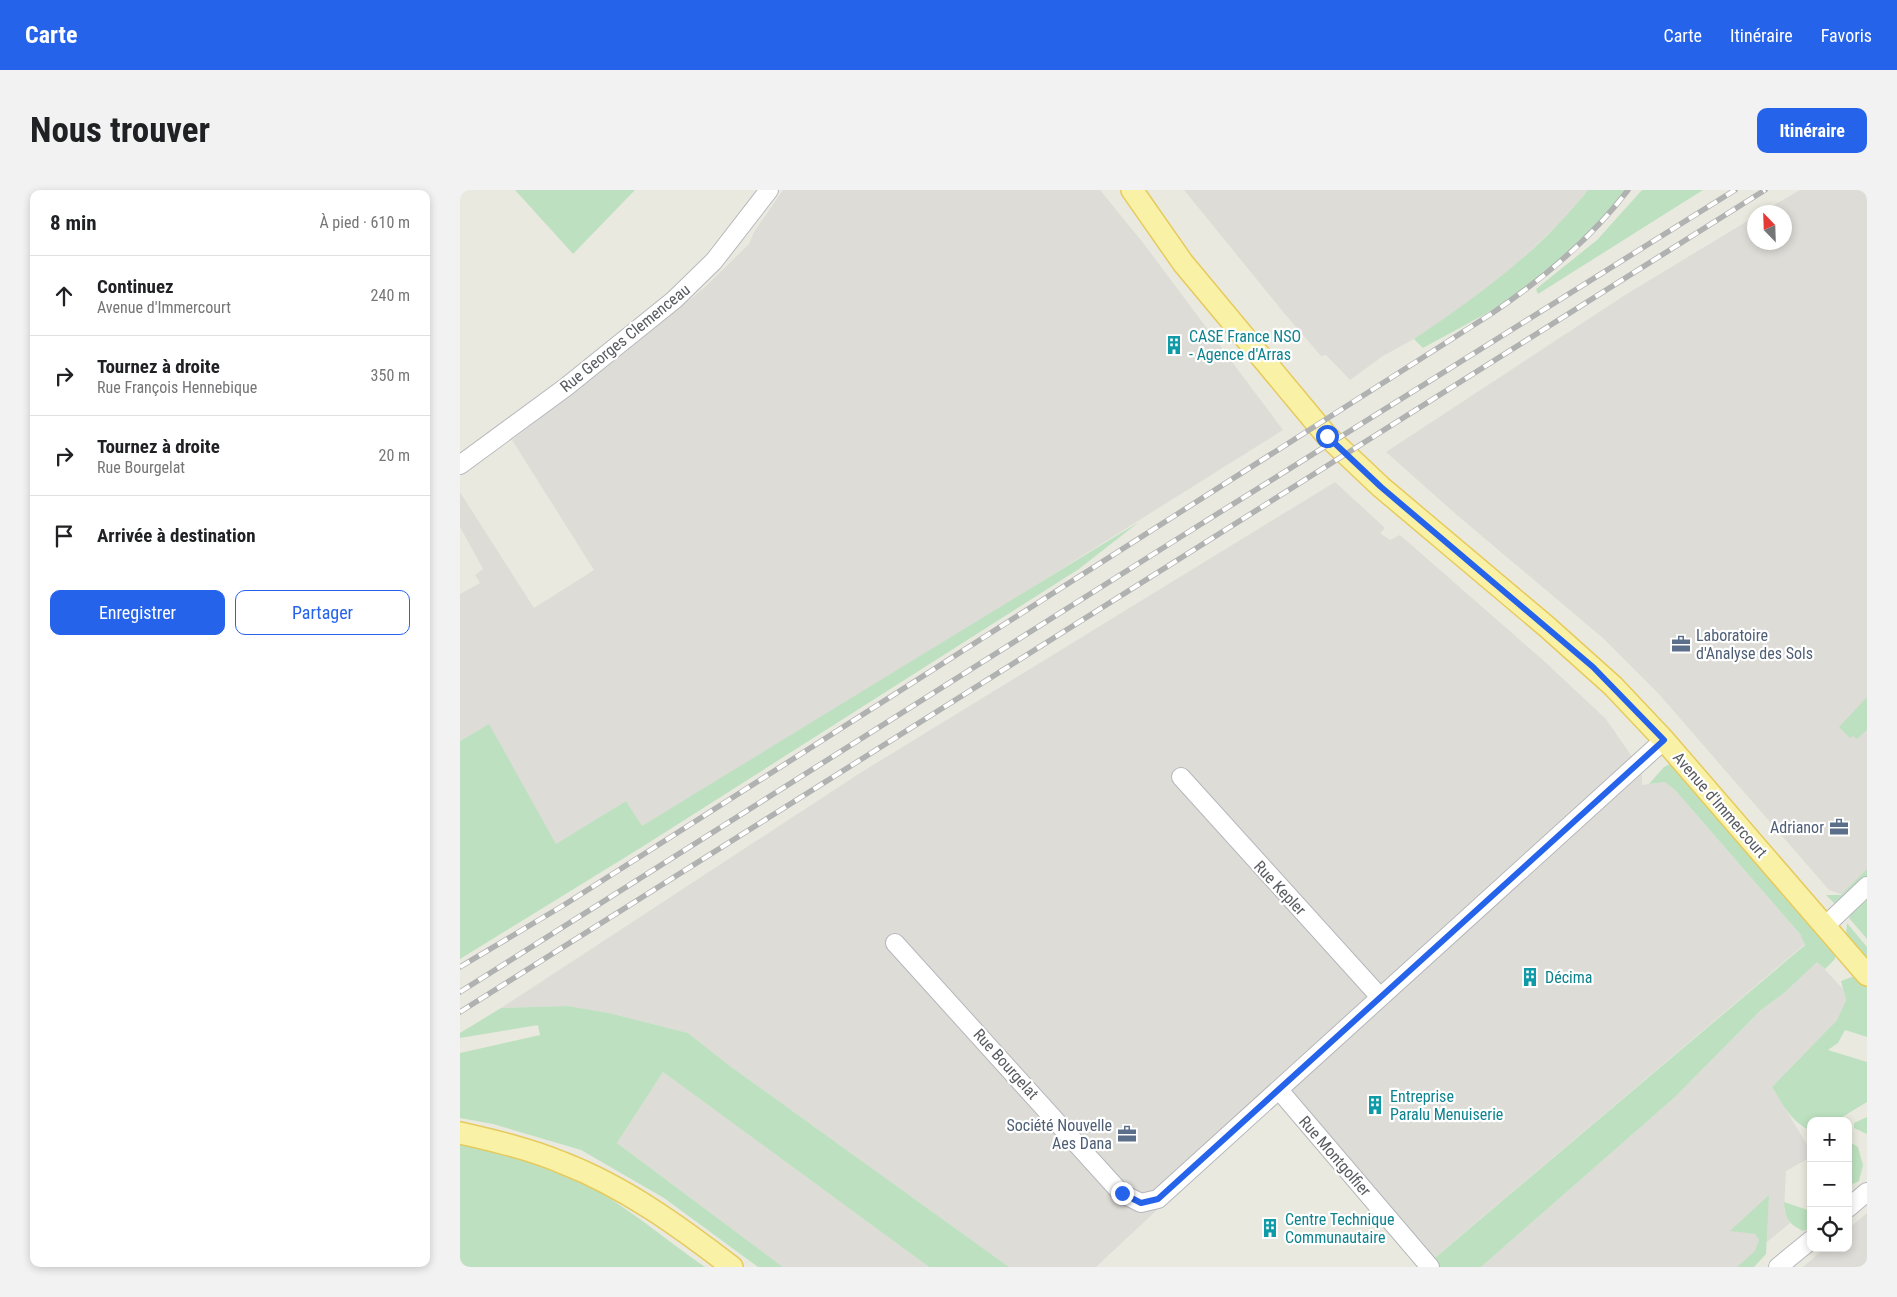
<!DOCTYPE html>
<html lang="fr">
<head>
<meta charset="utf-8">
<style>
	:root { --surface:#fff; --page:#f2f2f2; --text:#202124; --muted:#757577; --line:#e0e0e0; --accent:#2563eb }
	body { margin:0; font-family:"Roboto Condensed",sans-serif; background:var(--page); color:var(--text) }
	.controls { position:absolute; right:15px; bottom:15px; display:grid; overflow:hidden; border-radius:10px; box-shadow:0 2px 8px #0003 }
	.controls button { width:45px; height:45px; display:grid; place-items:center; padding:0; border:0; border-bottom:1px solid var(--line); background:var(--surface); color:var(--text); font:25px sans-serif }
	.compass { position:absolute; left:1287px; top:15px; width:45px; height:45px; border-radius:50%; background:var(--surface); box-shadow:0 2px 8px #0003; rotate:337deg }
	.stop { position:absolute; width:15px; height:15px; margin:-11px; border:4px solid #2563eb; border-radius:50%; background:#fff }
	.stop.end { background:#2563eb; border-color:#fff; box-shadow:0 1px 5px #0008 }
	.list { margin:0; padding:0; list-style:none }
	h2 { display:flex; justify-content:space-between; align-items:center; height:65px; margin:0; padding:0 20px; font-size:21px }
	h2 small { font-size:16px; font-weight:400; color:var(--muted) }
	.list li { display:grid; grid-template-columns:32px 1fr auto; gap:15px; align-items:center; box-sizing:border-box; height:80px; padding:0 20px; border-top:1px solid var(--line) }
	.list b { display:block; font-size:19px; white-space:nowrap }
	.list p { margin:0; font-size:16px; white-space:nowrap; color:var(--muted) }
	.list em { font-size:16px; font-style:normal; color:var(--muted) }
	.actions { display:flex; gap:10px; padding:15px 20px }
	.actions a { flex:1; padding:11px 0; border:1px solid var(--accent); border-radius:10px; text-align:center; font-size:18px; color:var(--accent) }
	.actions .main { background:var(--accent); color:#fff }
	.icon { flex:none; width:28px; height:28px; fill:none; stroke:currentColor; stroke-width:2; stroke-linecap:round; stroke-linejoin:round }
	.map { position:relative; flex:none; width:1407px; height:1077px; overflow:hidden; border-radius:10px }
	header { display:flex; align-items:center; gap:30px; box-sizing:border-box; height:70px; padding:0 25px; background:var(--accent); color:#fff }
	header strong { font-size:24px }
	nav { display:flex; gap:28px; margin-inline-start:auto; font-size:18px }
	.intro { display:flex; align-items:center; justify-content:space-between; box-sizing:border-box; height:120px; padding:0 30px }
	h1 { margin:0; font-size:35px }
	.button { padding:12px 22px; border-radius:10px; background:var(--accent); color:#fff; font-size:18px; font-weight:700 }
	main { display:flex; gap:30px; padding:0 30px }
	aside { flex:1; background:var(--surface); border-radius:10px; box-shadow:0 2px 8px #0003 }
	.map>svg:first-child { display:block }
	.industrial { fill:#dedcd7 }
	.green { fill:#bde1c0 }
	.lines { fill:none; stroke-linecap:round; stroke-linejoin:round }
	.minor-casing { stroke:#b5b7bc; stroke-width:20 }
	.major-casing { stroke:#e6ca5d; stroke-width:24 }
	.minor { stroke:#fff; stroke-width:18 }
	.major { stroke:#f9f1a6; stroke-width:21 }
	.rail-casing { stroke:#b0b1b1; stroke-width:5.5 }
	.rail { stroke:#fff; stroke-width:4; stroke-dasharray:11; stroke-linecap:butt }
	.route { stroke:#2563eb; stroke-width:6 }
	.labels { text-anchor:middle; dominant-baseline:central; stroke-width:4.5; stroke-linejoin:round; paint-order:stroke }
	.culture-label { font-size:16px; fill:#0d838f; stroke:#fff; text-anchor:start }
	.street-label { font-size:16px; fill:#585b60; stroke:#fff }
	.service-label { font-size:16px; fill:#4e5e75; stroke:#fff; text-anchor:end }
</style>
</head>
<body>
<header>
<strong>Carte</strong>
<nav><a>Carte</a><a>Itinéraire</a><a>Favoris</a></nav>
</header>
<div class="intro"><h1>Nous trouver</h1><a class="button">Itinéraire</a></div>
<main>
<aside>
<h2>8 min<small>À pied · 610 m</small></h2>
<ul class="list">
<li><svg class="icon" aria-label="ahead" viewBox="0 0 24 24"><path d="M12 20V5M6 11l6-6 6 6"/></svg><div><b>Continuez</b><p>Avenue d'Immercourt</p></div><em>240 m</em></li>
<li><svg class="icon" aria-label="right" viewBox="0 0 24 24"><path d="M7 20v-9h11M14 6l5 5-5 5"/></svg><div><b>Tournez à droite</b><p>Rue François Hennebique</p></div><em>350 m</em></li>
<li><svg class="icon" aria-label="right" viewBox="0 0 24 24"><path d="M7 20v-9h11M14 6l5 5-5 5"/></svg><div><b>Tournez à droite</b><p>Rue Bourgelat</p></div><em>20 m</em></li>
<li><svg class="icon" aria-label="arrive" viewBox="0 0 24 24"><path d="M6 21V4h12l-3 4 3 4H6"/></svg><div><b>Arrivée à destination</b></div></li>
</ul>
<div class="actions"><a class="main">Enregistrer</a><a>Partager</a></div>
</aside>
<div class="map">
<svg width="1407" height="1077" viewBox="0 0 1407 1077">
	<rect width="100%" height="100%" fill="#eae9df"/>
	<g class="industrial">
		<path d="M 323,0 L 640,0 L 684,54 L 823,240 L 429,487 L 182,637 L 166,611 L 96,655 L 28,535 L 0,551 L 0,404 L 20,393 L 15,385 L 23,379 L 0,337 L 0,302 L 74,418 L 134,380 L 52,250 L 162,165 L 245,97 L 289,54 L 294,42 Z"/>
		<path d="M 724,0 L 1128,0 L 1107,26 L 1050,80 L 999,119 L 954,149 L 923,166 L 890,190 L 866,165 L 861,166 L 824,123 Z"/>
		<path d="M 1340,0 L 1407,0 L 1407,696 L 1395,709 L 1369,700 L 1198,503 L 1144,449 L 998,326 L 926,262 L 1165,105 L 1294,27 L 1294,52 L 1324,52 L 1324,22 L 1302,22 Z"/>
		<path d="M 875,292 L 925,338 L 920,343 L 930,350 L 940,345 L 1083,470 L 1146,529 L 1182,581 L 1182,595 L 1205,592 L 1215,600 L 1340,744 L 1345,754 L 967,1074 L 819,900 L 699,1009 L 697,1020 L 636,1077 L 549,1077 L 270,876 L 228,843 L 149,823 L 108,816 L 41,818 L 400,583 Z"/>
		<path d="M 1357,771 L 1383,799 L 1386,810 L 1377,830 L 1312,897 L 1351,961 L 1351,967 L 1326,981 L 1324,1020 L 1330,1033 L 1277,1077 L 1021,1077 L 1215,907 L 1301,820 L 1324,803 Z"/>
		<path d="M 203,882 L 469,1077 L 323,1077 L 157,953 Z"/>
		<path d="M 1407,1023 L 1407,1077 L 1343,1077 L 1365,1058 L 1388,1058 L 1388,1039 Z"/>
	</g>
	<g class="green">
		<path d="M 55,0 L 175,0 L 113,64 Z"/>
		<path d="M 1128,0 L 1165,0 C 1132,45 1076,94 1027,123 C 1006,135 984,146 963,158 L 954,149 C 1018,106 1080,61 1128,0 Z"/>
		<path d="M 1182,0 L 1243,0 L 1078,104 L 1076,99 L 1137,50 Z"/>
		<path d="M 679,332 L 619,379 L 182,657 L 0,769 L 0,551 L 29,534 L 96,654 L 166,611 L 182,636 Z"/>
		<path d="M 1407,507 L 1407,540 L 1397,549 L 1393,546 L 1390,548 L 1379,537 Z"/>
		<path d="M 1212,573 L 1375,760 L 1375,769 L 1365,779 L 1357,772 L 1324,803 L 1301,820 L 1215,907 L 1021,1077 L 964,1077 L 1345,755 L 1340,744 L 1215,600 L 1205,592 L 1189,594 L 1204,577 Z"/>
		<path d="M 1407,679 L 1407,687 L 1382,711 L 1375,714 L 1366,705 L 1381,705 Z"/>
		<path d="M 1407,696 L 1407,749 L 1389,728 Z"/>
		<path d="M 1387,733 L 1407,757 L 1407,773 L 1386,746 Z"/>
		<path d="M 1397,785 L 1407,797 L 1407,847 L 1385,840 L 1378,853 L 1368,860 L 1407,872 L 1407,912 L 1384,926 L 1382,931 L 1351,931 L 1351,941 C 1331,932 1323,915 1312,897 L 1377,830 L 1386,810 L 1381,791 Z"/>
		<path d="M 108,816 L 149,823 L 228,843 L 270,876 L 549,1077 L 469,1077 L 203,882 L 157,953 L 323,1077 L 298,1077 L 204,1008 L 121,960 L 33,934 L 0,928 L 0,863 L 80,845 L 78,835 L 0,848 L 0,843 L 41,818 Z"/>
		<path d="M 1407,927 L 1407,944 L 1394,938 L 1394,933 Z"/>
		<path d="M 1388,951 L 1398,957 L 1403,975 L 1399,991 L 1393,994 L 1388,991 Z"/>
		<path d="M 0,952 C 28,959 57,965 85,975 C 141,994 196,1043 245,1077 L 0,1077 Z"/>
		<path d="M 1309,1005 L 1306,1064 L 1294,1077 L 1277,1077 L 1295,1061 L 1299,1050 L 1295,1044 L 1270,1041 Z"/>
		<path d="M 1324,1012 L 1351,1021 L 1351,1038 L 1343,1041 C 1329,1035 1324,1026 1324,1012 Z"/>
	</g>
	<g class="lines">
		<g class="minor-casing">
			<g id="minor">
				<path d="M 0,275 L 106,197 L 214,110 L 254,71 L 309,0"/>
				<path d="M 721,587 L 920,807"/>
				<path d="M 1365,736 L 1407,696"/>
				<path d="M 435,753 L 661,1003 L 681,1013 L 698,1009 L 1204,550"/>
				<path d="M 819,900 L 970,1077"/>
				<path d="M 1388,1018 L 1407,1002"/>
				<path d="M 1318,1077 L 1351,1050"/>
			</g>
		</g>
		<g class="major-casing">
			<g id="major">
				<path d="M 672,0 L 723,73 L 867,246 L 921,297 L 1086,436 L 1153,496 L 1204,550 L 1407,785"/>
				<path d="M 0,943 C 35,951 70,959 103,973 C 165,997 220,1037 272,1077"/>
			</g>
		</g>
		<use href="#minor" class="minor"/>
		<use href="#major" class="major"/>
		<g class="rail-casing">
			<g id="rail">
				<path d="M 0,777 L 104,715 L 1031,124 C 1083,89 1130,50 1168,0"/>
				<path d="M 0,802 L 714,351 L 1275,0"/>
				<path d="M 0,822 L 1305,0"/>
			</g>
		</g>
		<use href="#rail" class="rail"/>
	</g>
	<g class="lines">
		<path class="route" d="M 662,1003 L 681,1013 L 698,1009 L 1204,550 L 1133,477 L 921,297 L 867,246"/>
	</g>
	<defs>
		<g id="building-bare" transform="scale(1.5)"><path d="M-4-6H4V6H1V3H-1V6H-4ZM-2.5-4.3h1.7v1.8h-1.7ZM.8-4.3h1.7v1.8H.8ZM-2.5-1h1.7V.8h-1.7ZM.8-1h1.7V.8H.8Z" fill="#0f9aa8" stroke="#fff" stroke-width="2.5" paint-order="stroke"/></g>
		<g id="office-bare" transform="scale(1.5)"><path d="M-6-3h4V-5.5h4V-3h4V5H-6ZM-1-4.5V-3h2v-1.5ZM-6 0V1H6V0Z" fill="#5c6f8a" stroke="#fff" stroke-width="2.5" paint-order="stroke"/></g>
	</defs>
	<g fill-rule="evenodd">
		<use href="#building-bare" x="714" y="155"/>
		<use href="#office-bare" x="1221" y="454"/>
		<use href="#office-bare" x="1379" y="637"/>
		<use href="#building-bare" x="1070" y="787"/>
		<use href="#building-bare" x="915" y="915"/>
		<use href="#office-bare" x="667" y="944"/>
		<use href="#building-bare" x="810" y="1038"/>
	</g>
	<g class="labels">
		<g class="culture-label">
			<text x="729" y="146">CASE France NSO<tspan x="729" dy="18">- Agence d'Arras</tspan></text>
			<text x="1085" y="787">Décima</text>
			<text x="930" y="906">Entreprise<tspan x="930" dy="18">Paralu Menuiserie</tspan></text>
			<text x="825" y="1029">Centre Technique<tspan x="825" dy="18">Communautaire</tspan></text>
		</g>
		<g class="street-label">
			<text transform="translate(165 148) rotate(-39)">Rue Georges Clemenceau</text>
			<text transform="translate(1260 615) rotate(49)">Avenue d'Immercourt</text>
			<text transform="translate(820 698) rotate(47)">Rue Kepler</text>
			<text transform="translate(546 874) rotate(48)">Rue Bourgelat</text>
			<text transform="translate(875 966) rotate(49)">Rue Montgolfier</text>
		</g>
		<g class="service-label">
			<text x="1236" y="445" text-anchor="start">Laboratoire<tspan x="1236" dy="18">d'Analyse des Sols</tspan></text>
			<text x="1364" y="637">Adrianor</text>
			<text x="652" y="935">Société Nouvelle<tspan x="652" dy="18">Aes Dana</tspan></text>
		</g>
	</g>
</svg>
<div class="controls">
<button>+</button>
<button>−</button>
<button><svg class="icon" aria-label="locate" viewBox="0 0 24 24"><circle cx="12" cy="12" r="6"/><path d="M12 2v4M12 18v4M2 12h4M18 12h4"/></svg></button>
</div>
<svg class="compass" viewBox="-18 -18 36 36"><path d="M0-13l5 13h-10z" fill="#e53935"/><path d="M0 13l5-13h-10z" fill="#757577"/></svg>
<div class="stop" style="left:867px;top:246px"></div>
<div class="stop end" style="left:662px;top:1003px"></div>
</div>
</main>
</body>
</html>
